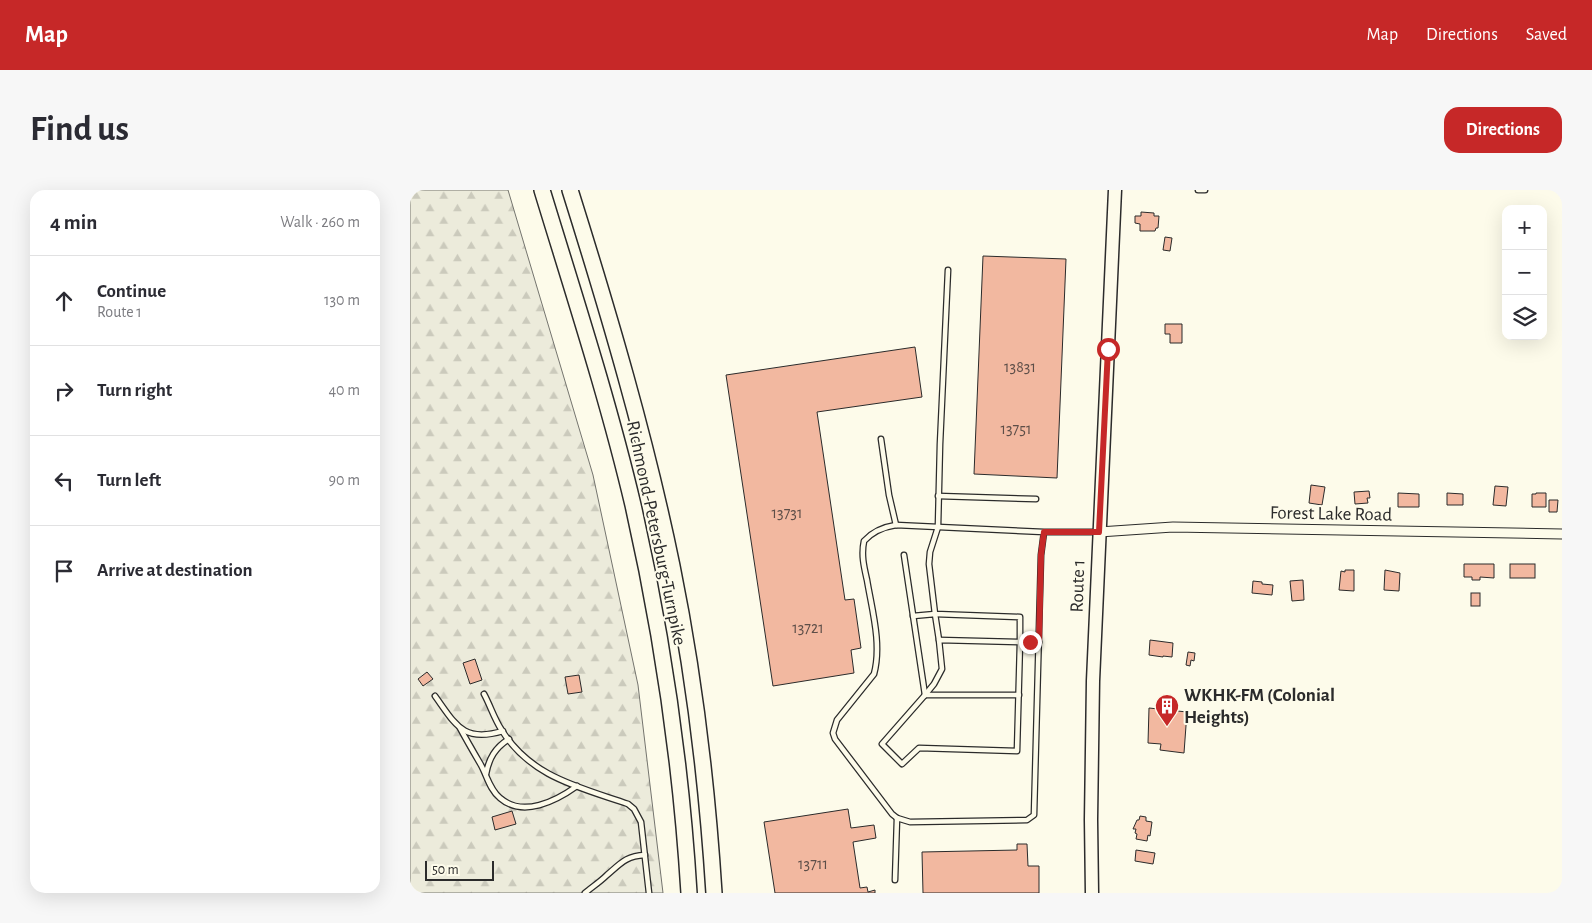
<!DOCTYPE html>
<html lang="en">
<head>
<meta charset="utf-8">
<style>
	:root { --surface:#fff; --page:#f7f7f7; --text:#2b2b33; --muted:#7c7c81; --line:#e1e1e2; --accent:#c62828 }
	body { margin:0; font-family:"Alegreya Sans",sans-serif; background:var(--page); color:var(--text) }
	.controls { position:absolute; right:15px; top:15px; display:grid; overflow:hidden; border-radius:10px; box-shadow:0 5px 20px #0002 }
	.controls button { width:45px; height:45px; display:grid; place-items:center; padding:0; border:0; border-bottom:1px solid var(--line); background:var(--surface); color:var(--text); font:25px sans-serif }
	.scale { position:absolute; left:15px; bottom:12px; width:69px; box-sizing:border-box; padding-left:5px; border:2px solid #2b2b2b; border-top:0; font-size:14px; line-height:18px; white-space:nowrap; color:#2b2b2b; -webkit-text-stroke:4px #fdfbea; paint-order:stroke }
	.stop { position:absolute; width:15px; height:15px; margin:-11px; border:4px solid #c62828; border-radius:50%; background:#fff }
	.stop.end { background:#c62828; border-color:#fff; box-shadow:0 1px 5px #0008 }
	.list { margin:0; padding:0; list-style:none }
	h2 { display:flex; justify-content:space-between; align-items:center; height:65px; margin:0; padding:0 20px; font-size:21px }
	h2 small { font-size:16px; font-weight:400; color:var(--muted) }
	.list li { display:grid; grid-template-columns:32px 1fr auto; gap:15px; align-items:center; box-sizing:border-box; height:90px; padding:0 20px; border-top:1px solid var(--line) }
	.list b { display:block; font-size:19px; white-space:nowrap }
	.list p { margin:0; font-size:16px; white-space:nowrap; color:var(--muted) }
	.list em { font-size:16px; font-style:normal; color:var(--muted) }
	.icon { flex:none; width:28px; height:28px; fill:none; stroke:currentColor; stroke-width:2; stroke-linecap:round; stroke-linejoin:round }
	.map { position:relative; flex:none; width:1152px; height:703px; overflow:hidden; border-radius:15px }
	header { display:flex; align-items:center; gap:30px; box-sizing:border-box; height:70px; padding:0 25px; background:var(--accent); color:#fff }
	header strong { font-size:24px }
	nav { display:flex; gap:28px; margin-inline-start:auto; font-size:18px }
	.intro { display:flex; align-items:center; justify-content:space-between; box-sizing:border-box; height:120px; padding:0 30px }
	h1 { margin:0; font-size:35px }
	.button { padding:12px 22px; border-radius:15px; background:var(--accent); color:#fff; font-size:18px; font-weight:700 }
	main { display:flex; gap:30px; padding:0 30px }
	aside { flex:1; background:var(--surface); border-radius:15px; box-shadow:0 5px 20px #0002 }
	.map>svg:first-child { display:block }
	.forest { fill:url(#forest-firs); stroke:#74746e }
	.building { fill:#f2b8a0; stroke:#2b2b2b }
	.lines { fill:none; stroke-linecap:round; stroke-linejoin:round }
	.lane-casing { stroke:#2b2b2b; stroke-width:7 }
	.street-casing { stroke:#2b2b2b; stroke-width:11 }
	.primary-casing { stroke:#2b2b2b; stroke-width:15 }
	.highway-casing { stroke:#2b2b2b; stroke-width:18 }
	.lane { stroke:#fdfbea; stroke-width:4.5 }
	.street { stroke:#fdfbea; stroke-width:9 }
	.primary { stroke:#fdfbea; stroke-width:12 }
	.highway { stroke:#fdfbea; stroke-width:15 }
	.route { stroke:#c62828; stroke-width:6 }
	.labels { text-anchor:middle; dominant-baseline:central; stroke-width:4; stroke-linejoin:round; paint-order:stroke }
	.number-label { font-size:16px; fill:#5d4e48 }
	.street-label { font-size:19px; fill:#2b2b2b; stroke:#fdfbea }
	.poi-label { font-size:19px; font-weight:bold; fill:#2b2b2b; stroke:#fdfbea; text-anchor:start }
</style>
</head>
<body>
<header>
<strong>Map</strong>
<nav><a>Map</a><a>Directions</a><a>Saved</a></nav>
</header>
<div class="intro"><h1>Find us</h1><a class="button">Directions</a></div>
<main>
<aside>
<h2>4 min<small>Walk · 260 m</small></h2>
<ul class="list">
<li><svg class="icon" aria-label="ahead" viewBox="0 0 24 24"><path d="M12 20V5M6 11l6-6 6 6"/></svg><div><b>Continue</b><p>Route 1</p></div><em>130 m</em></li>
<li><svg class="icon" aria-label="right" viewBox="0 0 24 24"><path d="M7 20v-9h11M14 6l5 5-5 5"/></svg><div><b>Turn right</b></div><em>40 m</em></li>
<li><svg class="icon" aria-label="left" viewBox="0 0 24 24"><path d="M17 20v-9H6M10 6l-5 5 5 5"/></svg><div><b>Turn left</b></div><em>90 m</em></li>
<li><svg class="icon" aria-label="arrive" viewBox="0 0 24 24"><path d="M6 21V4h12l-3 4 3 4H6"/></svg><div><b>Arrive at destination</b></div></li>
</ul>
</aside>
<div class="map">
<svg width="1152" height="703" viewBox="0 0 1152 703">
	<defs>
		<pattern id="forest-firs" width="22" height="20" patternUnits="userSpaceOnUse" patternTransform="scale(1.25)"><rect width="22" height="20" fill="#ecebdb"/><path d="M5 1l3.5 6h-7zM16 11l3.5 6h-7z" fill="#cbcabc"/></pattern>
	</defs>
	<rect width="100%" height="100%" fill="#fdfbea"/>
	<path class="forest" d="M 0,0 L 98,0 L 183,285 L 228,495 L 253,703 L 0,703 Z"/>
	<g class="building">
		<path d="M 731,22 L 744,23 L 744,26 L 749,26 L 748,38 L 746,38 L 745,41 L 730,41 L 730,34 L 725,33 L 725,26 L 731,26 Z"/>
		<path d="M 755,47 L 762,48 L 760,61 L 753,60 Z"/>
		<path d="M 573,66 L 656,69 L 647,288 L 564,284 Z"/>
		<path d="M 755,134 L 772,134 L 772,153 L 760,153 L 760,144 L 755,144 Z"/>
		<path d="M 505,157 L 512,207 L 407,222 L 435,410 L 444,409 L 451,458 L 441,460 L 444,483 L 363,496 L 316,185 Z"/>
		<path d="M 901,295 L 915,297 L 912,315 L 899,313 Z"/>
		<path d="M 1085,296 L 1098,297 L 1096,316 L 1083,315 Z"/>
		<path d="M 959,301 L 960,308 L 957,308 L 958,313 L 945,314 L 944,302 Z"/>
		<path d="M 988,303 L 1009,304 L 1009,317 L 988,317 Z"/>
		<path d="M 1037,303 L 1053,304 L 1053,315 L 1037,315 Z"/>
		<path d="M 1126,303 L 1136,303 L 1136,317 L 1122,317 L 1122,304 L 1126,304 Z"/>
		<path d="M 1139,310 L 1148,310 L 1147,322 L 1139,322 Z"/>
		<path d="M 1054,374 L 1084,374 L 1084,388 L 1070,387 L 1070,390 L 1062,390 L 1062,387 L 1054,387 Z"/>
		<rect x="1100" y="374" width="25" height="14"/>
		<path d="M 935,380 L 944,380 L 944,401 L 929,400 L 931,381 L 935,382 Z"/>
		<path d="M 975,380 L 990,383 L 989,401 L 974,400 Z"/>
		<path d="M 893,390 L 894,410 L 882,411 L 880,391 Z"/>
		<path d="M 843,391 L 852,392 L 852,394 L 863,395 L 862,405 L 842,403 Z"/>
		<rect x="1061" y="403" width="9" height="13"/>
		<path d="M 740,450 L 763,453 L 762,467 L 753,466 L 753,467 L 739,465 Z"/>
		<path d="M 778,462 L 785,463 L 784,471 L 781,470 L 780,476 L 776,475 Z"/>
		<path d="M 65,469 L 72,490 L 60,494 L 53,473 Z"/>
		<path d="M 17,482 L 23,489 L 13,496 L 8,489 Z"/>
		<path d="M 169,485 L 172,502 L 158,504 L 155,487 Z"/>
		<path d="M 739,518 L 777,522 L 774,563 L 750,560 L 751,554 L 738,553 Z"/>
		<path d="M 438,619 L 441,638 L 464,635 L 466,648 L 443,652 L 450,698 L 457,697 L 458,702 L 465,700 L 465,703 L 365,703 L 354,632 Z"/>
		<path d="M 102,621 L 106,634 L 85,640 L 82,627 Z"/>
		<path d="M 730,626 L 736,627 L 736,631 L 742,632 L 740,646 L 738,645 L 737,651 L 726,649 L 727,644 L 725,643 L 726,639 L 723,639 L 727,630 L 729,630 Z"/>
		<path d="M 607,654 L 617,654 L 618,676 L 629,676 L 629,703 L 513,703 L 512,662 L 607,660 Z"/>
		<path d="M 726,660 L 745,663 L 743,674 L 725,671 Z"/>
	</g>
	<g class="lines">
		<g class="lane-casing">
			<g id="lane">
				<path d="M 788,0 L 795,0"/>
				<path d="M 471,249 L 479,305 L 486,335"/>
				<path d="M 528,306 L 626,309"/>
				<path d="M 634,342 L 631,365 L 624,625 L 617,630 L 500,632 L 487,628 L 482,624 L 425,549 L 423,543 L 427,530 L 464,484 C 472,454 462,420 457,390 C 454,377 451,365 454,351 C 463,341 473,337 486,335 L 634,342 L 688,342"/>
				<path d="M 494,365 L 515,505 L 472,554 L 492,574 L 509,558 L 607,561 L 610,452 L 629,452"/>
				<path d="M 503,426 L 525,424 L 529,450"/>
				<path d="M 74,504 C 80,515 84,528 91,539 C 120,587 169,597 218,614 L 224,619 L 231,632 L 239,703"/>
				<path d="M 515,505 L 524,494 L 532,479 L 529,450 L 610,452 L 610,427 L 525,424 L 519,374 L 520,362 L 528,337 L 530,254 L 538,80"/>
				<path d="M 515,505 L 609,505"/>
				<path d="M 25,506 C 46,535 53,553 93,541"/>
				<path d="M 50,538 C 57,551 64,563 71,575 C 77,586 80,600 90,608 C 113,628 146,611 167,596"/>
				<path d="M 76,584 C 79,568 85,558 99,549"/>
				<path d="M 485,690 L 487,628"/>
				<path d="M 175,703 C 182,697 190,692 197,685 C 211,673 216,666 235,665"/>
			</g>
		</g>
		<g class="street-casing">
			<path id="street" d="M 689,342 L 763,337 L 1152,344"/>
		</g>
		<g class="primary-casing">
			<path id="primary" d="M 682,703 L 681,630 L 683,491 L 705,0"/>
		</g>
		<g class="highway-casing">
			<g id="highway">
				<path d="M 132,0 C 164,105 198,209 223,315 C 252,443 271,572 279,703"/>
				<path d="M 160,0 C 199,124 236,249 262,376 C 284,484 297,593 304,703"/>
			</g>
		</g>
		<use href="#lane" class="lane"/>
		<use href="#street" class="street"/>
		<use href="#primary" class="primary"/>
		<use href="#highway" class="highway"/>
	</g>
	<g class="lines">
		<path class="route" d="M 620,452 L 629,452 L 631,365 L 634,342 L 689,342 L 698,159"/>
	</g>
	<defs>
		<g id="building-pin" transform="scale(1.25)"><path d="M0 17L-7.5 6A9.5 9.5 0 1 1 7.5 6Z" fill="#c62828" stroke="#fdfbea"/><path d="M-4-6H4V6H1V3H-1V6H-4ZM-2.5-4.3h1.7v1.8h-1.7ZM.8-4.3h1.7v1.8H.8ZM-2.5-1h1.7V.8h-1.7ZM.8-1h1.7V.8H.8Z" fill="#fff"/></g>
	</defs>
	<g fill-rule="evenodd">
		<use href="#building-pin" x="757" y="516"/>
	</g>
	<g class="labels">
		<g class="number-label">
			<text x="610" y="177">13831</text>
			<text x="606" y="239">13751</text>
			<text x="377" y="323">13731</text>
			<text x="398" y="438">13721</text>
			<text x="403" y="674">13711</text>
		</g>
		<g class="street-label">
			<text transform="translate(921 324) rotate(1)">Forest Lake Road</text>
			<text transform="translate(246 343) rotate(78)">Richmond-Petersburg Turnpike</text>
			<text transform="translate(668 396) rotate(-88)">Route 1</text>
		</g>
		<g class="poi-label">
			<text x="774" y="505">WKHK-FM (Colonial<tspan x="774" dy="22">Heights)</tspan></text>
		</g>
	</g>
</svg>
<div class="controls">
<button>+</button>
<button>−</button>
<button><svg class="icon" aria-label="layers" viewBox="0 0 24 24"><path d="M12 4l9 5-9 5-9-5zM3 14l9 5 9-5"/></svg></button>
</div>
<div class="scale">50 m</div>
<div class="stop" style="left:698px;top:159px"></div>
<div class="stop end" style="left:620px;top:452px"></div>
</div>
</main>
</body>
</html>
